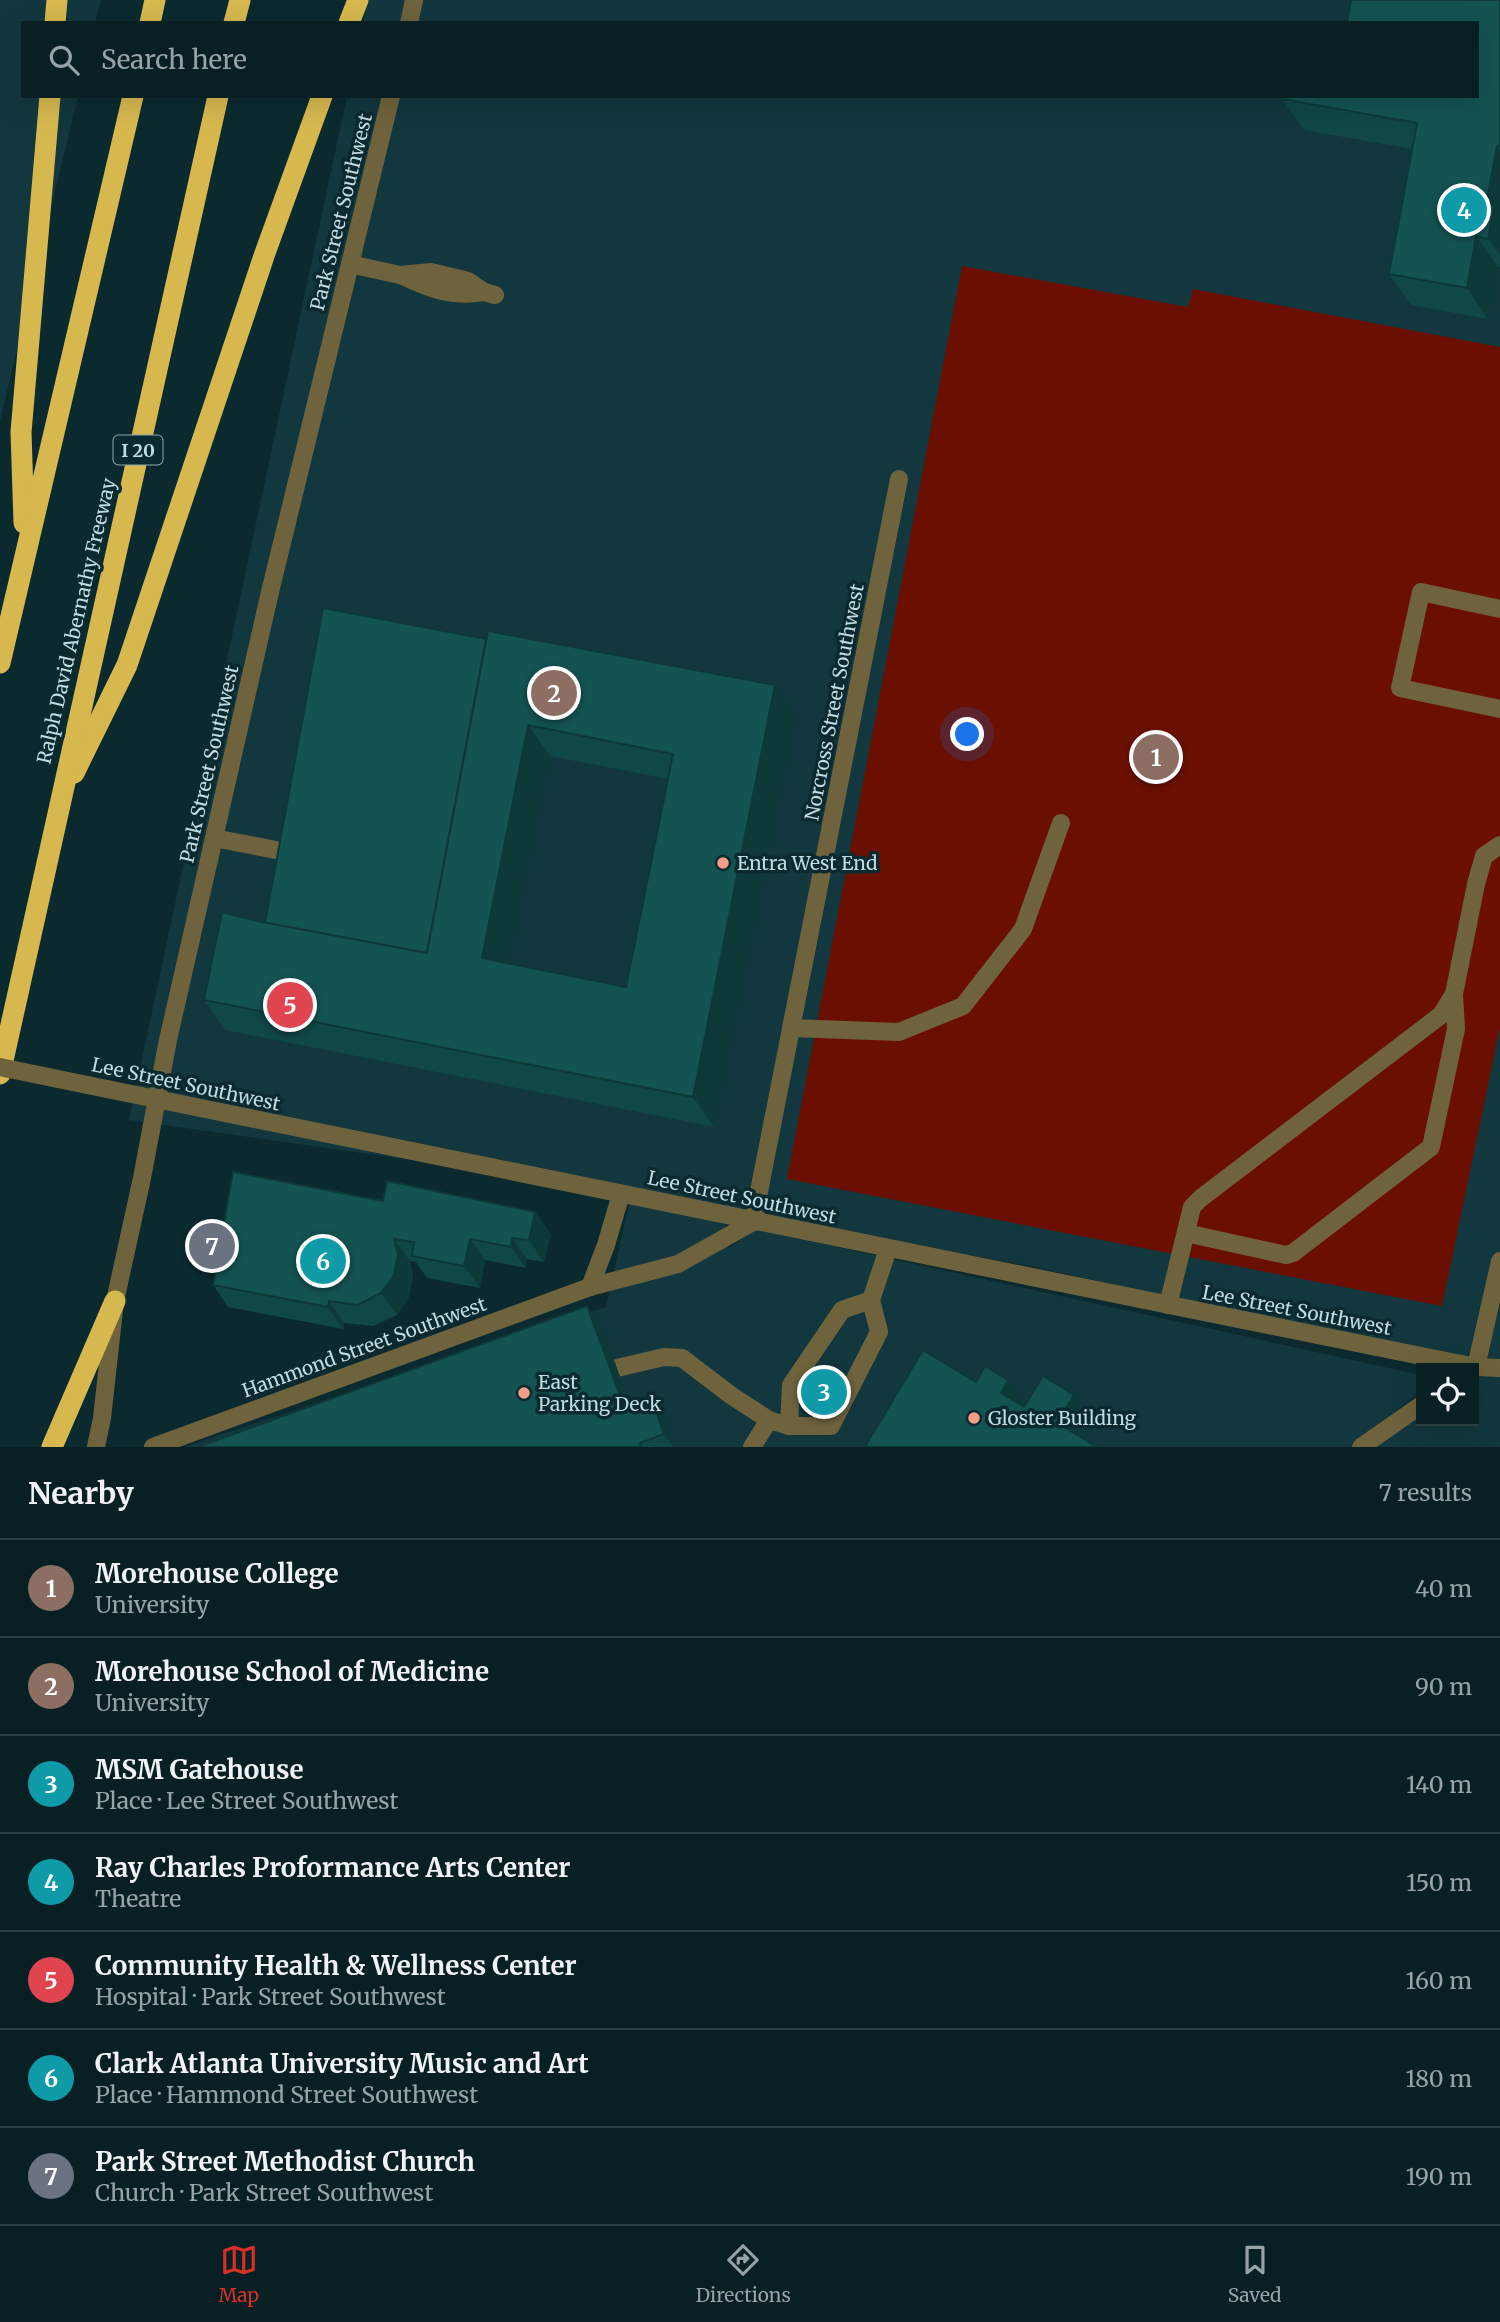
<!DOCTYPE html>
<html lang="en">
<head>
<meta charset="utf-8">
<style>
	:root { --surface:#082024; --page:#162d31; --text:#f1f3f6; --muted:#98a3a6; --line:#293e41; --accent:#d93025 }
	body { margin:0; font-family:Merriweather,serif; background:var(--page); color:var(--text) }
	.controls { position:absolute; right:21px; bottom:21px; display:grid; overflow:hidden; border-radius:0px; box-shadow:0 7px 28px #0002 }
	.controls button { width:63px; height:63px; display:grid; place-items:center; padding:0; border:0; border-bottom:2px solid var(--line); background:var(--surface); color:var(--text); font:35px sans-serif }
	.you { position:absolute; left:968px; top:735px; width:24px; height:24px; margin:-18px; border:5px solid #fff; border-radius:50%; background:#1a73e8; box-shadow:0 0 0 10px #1a73e833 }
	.badge { display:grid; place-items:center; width:46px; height:46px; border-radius:50%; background:var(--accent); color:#fff; font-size:23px; font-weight:700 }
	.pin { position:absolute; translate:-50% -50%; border:4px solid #fff; box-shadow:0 2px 7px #0006 }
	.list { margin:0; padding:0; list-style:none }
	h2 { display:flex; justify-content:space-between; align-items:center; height:91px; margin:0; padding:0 28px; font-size:30px }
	h2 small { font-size:23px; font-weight:400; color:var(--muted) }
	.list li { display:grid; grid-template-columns:46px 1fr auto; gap:21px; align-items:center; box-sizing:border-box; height:98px; padding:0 28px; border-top:2px solid var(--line) }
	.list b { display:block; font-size:26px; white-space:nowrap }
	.list p { margin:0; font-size:23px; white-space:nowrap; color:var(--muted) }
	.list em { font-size:23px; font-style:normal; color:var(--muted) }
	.icon { flex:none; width:38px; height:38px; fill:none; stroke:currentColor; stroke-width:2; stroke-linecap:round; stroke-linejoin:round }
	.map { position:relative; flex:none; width:1500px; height:1447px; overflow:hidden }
	.search { position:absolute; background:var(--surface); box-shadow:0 7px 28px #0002; left:21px; right:21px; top:21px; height:77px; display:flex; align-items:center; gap:18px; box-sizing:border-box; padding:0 24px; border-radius:0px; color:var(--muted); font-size:26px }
	.sheet { height:777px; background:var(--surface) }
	nav { display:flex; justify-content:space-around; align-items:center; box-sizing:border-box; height:98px; border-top:2px solid var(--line); background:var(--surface); font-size:19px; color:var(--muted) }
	nav a { display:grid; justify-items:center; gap:4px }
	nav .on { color:var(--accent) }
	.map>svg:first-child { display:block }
	.built { fill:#12373e }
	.green { fill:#6b1000 }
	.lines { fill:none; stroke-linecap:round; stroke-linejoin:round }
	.minor { stroke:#6e633c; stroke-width:18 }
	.highway { stroke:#d6b84f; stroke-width:21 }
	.minor-bridge { stroke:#6e633c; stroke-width:18 }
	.wall { fill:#104747; fill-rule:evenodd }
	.shaded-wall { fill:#0d3a39 }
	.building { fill:#135352; stroke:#0d3a39; stroke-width:2; fill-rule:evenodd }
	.poi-dot { fill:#f49e8a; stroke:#0b2a30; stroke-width:2.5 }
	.labels { text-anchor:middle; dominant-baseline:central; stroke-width:7; stroke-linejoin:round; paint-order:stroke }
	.shield { fill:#0b2a30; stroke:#8aa6ad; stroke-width:2 }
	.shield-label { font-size:18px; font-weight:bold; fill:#c0dbe2 }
	.street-label { font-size:19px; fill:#c0dbe2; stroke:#0b2a30 }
	.poi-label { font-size:19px; fill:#c0dbe2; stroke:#0b2a30; text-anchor:start }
</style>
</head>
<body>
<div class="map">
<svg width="1500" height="1447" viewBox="0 0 1500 1447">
	<rect width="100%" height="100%" fill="#0b2a30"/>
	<g class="built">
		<path d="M 0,0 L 101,0 L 95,23 L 23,23 L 23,96 L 78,96 L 0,421 Z"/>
		<path d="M 367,0 L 1500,0 L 1500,1447 L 1373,1447 L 1421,1409 L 1421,1421 L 1474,1421 L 1475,1366 L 1031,1266 L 723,1211 L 729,1248 L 755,1229 L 1421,1375 L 1421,1391 L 1350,1447 L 184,1447 L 606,1307 L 631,1195 L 524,1176 L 129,1120 L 347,96 L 1477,96 L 1477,23 L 363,23 Z"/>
	</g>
	<path class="green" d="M 962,266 L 1188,307 L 1193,289 L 1500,347 L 1500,1027 L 1442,1306 L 787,1179 Z"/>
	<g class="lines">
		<g class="minor">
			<path d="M 409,23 L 414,0"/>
			<path d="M 350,264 L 400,275 L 431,272 L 468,281 L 484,292 L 495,295"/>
			<path d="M 401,275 C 429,289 454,298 484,292"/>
			<path d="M 1500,609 L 1421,592 L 1400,688 L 1500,709"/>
			<path d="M 214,838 L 286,852"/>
			<path d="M 791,1028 L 899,1032 L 963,1006 L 1023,929 L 1061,823"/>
			<path d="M 107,1089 L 1416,1355 L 1476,1367 L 1500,1368"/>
			<path d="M 753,1222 L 899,479"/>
			<path d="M 1186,1233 L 1286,1255 L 1293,1253 L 1431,1147 L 1456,1029 L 1454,994 L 1476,884 L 1484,856 L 1500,845"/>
			<path d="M 590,1287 L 606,1245 L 621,1194"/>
			<path d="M 1168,1305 L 1192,1207 L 1201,1198 L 1441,1015 L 1454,994"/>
			<path d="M 1476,1367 L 1500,1261"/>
			<path d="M 617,1368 L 664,1357 L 682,1358 L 732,1396 L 769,1420 L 789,1426 L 831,1426 L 879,1332 L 871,1300 L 888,1249"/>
			<path d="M 789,1426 L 791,1385 L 842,1310 L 871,1300"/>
			<path d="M 96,1447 L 102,1418 L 115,1301 L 142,1178 L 168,1040 L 270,592 L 391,96"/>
			<path d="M 153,1447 L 590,1287 L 678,1264 L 753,1222"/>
			<path d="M 752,1447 L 769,1420"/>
			<path d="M 1361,1447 L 1421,1405"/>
		</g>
		<g class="highway">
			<path d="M 55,23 L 57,0"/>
			<path d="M 150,23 L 155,0"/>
			<path d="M 234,23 L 240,0"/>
			<path d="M 349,23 L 358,0"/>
			<path d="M 24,523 L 21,432 L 50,96"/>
			<path d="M 0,663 L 133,96"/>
			<path d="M 74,773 L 127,665 L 265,253 L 322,96"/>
			<path d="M 0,1074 L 218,96"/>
			<path d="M 52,1447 L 115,1301"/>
		</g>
		<path class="minor-bridge" d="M 0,1067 L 107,1089"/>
	</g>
	<g class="wall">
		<path d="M 1500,0 L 1500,267 L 1498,267 L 1488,319 L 1411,305 L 1389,274 L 1412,149 L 1304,130 L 1282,99 L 1477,96 Z"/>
		<path d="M 486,639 L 775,685 L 796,716 L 714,1127 L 225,1030 L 204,1000 ZM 550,756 L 668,779 L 626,987 L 508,964 Z"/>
		<path d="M 233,1172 L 551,1234 L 544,1262 L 527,1259 L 526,1268 L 485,1260 L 480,1288 L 427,1278 L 416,1262 L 410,1261 L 413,1276 L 409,1297 L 397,1315 L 373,1326 L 344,1323 L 343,1329 L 228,1307 L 213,1285 Z"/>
		<path d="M 602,1328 L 630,1404 L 651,1397 L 666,1418 L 676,1447 L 198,1447 Z"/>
		<path d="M 831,1381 L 835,1387 L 825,1404 L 814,1397 L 810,1391 Z"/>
	</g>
	<g class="shaded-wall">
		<path d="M 1497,146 L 1500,151 L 1500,255 L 1488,239 L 1486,204 Z"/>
		<path d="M 1476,236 L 1498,267 L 1488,319 L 1467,288 Z"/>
		<path d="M 775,685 L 796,716 L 714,1127 L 693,1097 Z"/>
		<path d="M 528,725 L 550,756 L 503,989 L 482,958 Z"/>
		<path d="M 535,1212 L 551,1234 L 544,1262 L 529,1240 Z"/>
		<path d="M 512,1238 L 527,1259 L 526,1268 L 511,1247 Z"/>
		<path d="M 394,1239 L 410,1261 L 413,1276 L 409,1297 L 397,1315 L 381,1293 Z"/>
		<path d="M 470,1239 L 485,1260 L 480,1288 L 464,1266 Z"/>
		<path d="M 329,1301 L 344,1323 L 343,1329 L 328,1307 Z"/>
		<path d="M 587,1306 L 602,1328 L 639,1428 L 624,1406 Z"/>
		<path d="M 1008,1380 L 1030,1411 L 1001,1393 Z"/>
		<path d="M 831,1381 L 835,1387 L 825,1404 L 821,1398 Z"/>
		<path d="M 1074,1395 L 1095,1425 L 1082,1447 L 1057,1423 Z"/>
		<path d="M 651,1397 L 666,1418 L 676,1447 L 673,1447 L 664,1434 Z"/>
	</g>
	<g class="building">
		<path d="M 1351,0 L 1500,0 L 1500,146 L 1497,146 L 1486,204 L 1495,206 L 1488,239 L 1476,236 L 1467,288 L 1389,274 L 1417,123 L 1282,99 L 1283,96 L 1477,96 L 1477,23 L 1347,23 Z"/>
		<path d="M 323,608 L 486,639 L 427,953 L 265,923 Z"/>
		<path d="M 488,631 L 775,685 L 693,1097 L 204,1000 L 222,912 L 257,921 L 427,953 ZM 528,725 L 673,754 L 626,987 L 482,958 Z"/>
		<path d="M 233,1172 L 383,1201 L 387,1181 L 535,1212 L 529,1240 L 512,1238 L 511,1247 L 470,1239 L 464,1266 L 412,1256 L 414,1242 L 394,1239 L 398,1254 L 394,1275 L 381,1293 L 358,1305 L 329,1301 L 328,1307 L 213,1285 Z"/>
		<path d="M 587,1306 L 624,1406 L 651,1397 L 664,1434 L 640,1443 L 641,1447 L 198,1447 Z"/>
		<path d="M 923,1350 L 976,1382 L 985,1366 L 1008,1380 L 1001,1393 L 1024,1407 L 1043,1376 L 1074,1395 L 1057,1423 L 1097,1447 L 865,1447 Z"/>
		<path d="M 820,1374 L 831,1381 L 821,1398 L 810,1391 Z"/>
	</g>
	<g class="poi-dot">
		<circle cx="723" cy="863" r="7"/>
		<circle cx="524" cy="1393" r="7"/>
		<circle cx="974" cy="1418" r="7"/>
	</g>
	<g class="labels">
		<rect class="shield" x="113.5" y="435.5" width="49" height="29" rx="5"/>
		<g class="shield-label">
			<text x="138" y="450">I 20</text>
		</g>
		<g class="street-label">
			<text transform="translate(341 212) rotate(-76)">Park Street Southwest</text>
			<text transform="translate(76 621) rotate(-77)">Ralph David Abernathy Freeway</text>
			<text transform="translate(834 702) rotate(-79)">Norcross Street Southwest</text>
			<text transform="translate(209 764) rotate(-77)">Park Street Southwest</text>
			<text transform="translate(186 1084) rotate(12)">Lee Street Southwest</text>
			<text transform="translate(742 1197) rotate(12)">Lee Street Southwest</text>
			<text transform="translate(1297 1310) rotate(11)">Lee Street Southwest</text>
			<text transform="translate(364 1347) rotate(-20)">Hammond Street Southwest</text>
		</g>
		<g class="poi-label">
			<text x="737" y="863">Entra West End</text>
			<text x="538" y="1382">East<tspan x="538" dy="22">Parking Deck</tspan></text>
			<text x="988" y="1418">Gloster Building</text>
		</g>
	</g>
</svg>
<div class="controls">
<button><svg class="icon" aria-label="locate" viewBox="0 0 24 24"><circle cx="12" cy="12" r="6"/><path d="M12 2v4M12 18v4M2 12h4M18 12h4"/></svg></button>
</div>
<div class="you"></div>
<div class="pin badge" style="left:1156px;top:757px;background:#8d6e63">1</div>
<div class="pin badge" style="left:554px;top:693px;background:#8d6e63">2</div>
<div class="pin badge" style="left:824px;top:1392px;background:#0f9aa8">3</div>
<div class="pin badge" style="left:1464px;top:210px;background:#0f9aa8">4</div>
<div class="pin badge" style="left:290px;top:1005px;background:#e0444e">5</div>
<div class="pin badge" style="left:323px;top:1261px;background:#0f9aa8">6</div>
<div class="pin badge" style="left:212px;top:1246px;background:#6b7280">7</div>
<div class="search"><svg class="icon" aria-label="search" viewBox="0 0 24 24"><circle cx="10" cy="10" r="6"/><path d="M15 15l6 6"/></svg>Search here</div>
</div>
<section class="sheet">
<h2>Nearby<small>7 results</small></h2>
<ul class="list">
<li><span class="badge" style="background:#8d6e63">1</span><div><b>Morehouse College</b><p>University</p></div><em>40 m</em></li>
<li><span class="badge" style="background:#8d6e63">2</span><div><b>Morehouse School of Medicine</b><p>University</p></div><em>90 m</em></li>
<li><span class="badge" style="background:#0f9aa8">3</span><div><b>MSM Gatehouse</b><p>Place · Lee Street Southwest</p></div><em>140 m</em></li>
<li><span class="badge" style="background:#0f9aa8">4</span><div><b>Ray Charles Proformance Arts Center</b><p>Theatre</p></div><em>150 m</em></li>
<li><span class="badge" style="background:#e0444e">5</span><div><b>Community Health &amp; Wellness Center</b><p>Hospital · Park Street Southwest</p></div><em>160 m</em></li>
<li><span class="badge" style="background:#0f9aa8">6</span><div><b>Clark Atlanta University Music and Art</b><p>Place · Hammond Street Southwest</p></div><em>180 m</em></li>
<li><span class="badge" style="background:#6b7280">7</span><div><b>Park Street Methodist Church</b><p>Church · Park Street Southwest</p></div><em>190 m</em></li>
</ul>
</section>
<nav>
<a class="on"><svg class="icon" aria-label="map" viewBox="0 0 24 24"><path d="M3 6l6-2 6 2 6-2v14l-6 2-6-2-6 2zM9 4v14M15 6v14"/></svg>Map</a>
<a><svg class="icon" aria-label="directions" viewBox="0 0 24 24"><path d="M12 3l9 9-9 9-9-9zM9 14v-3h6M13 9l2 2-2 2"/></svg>Directions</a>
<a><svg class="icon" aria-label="saved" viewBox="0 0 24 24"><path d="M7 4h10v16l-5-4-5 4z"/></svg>Saved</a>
</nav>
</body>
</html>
